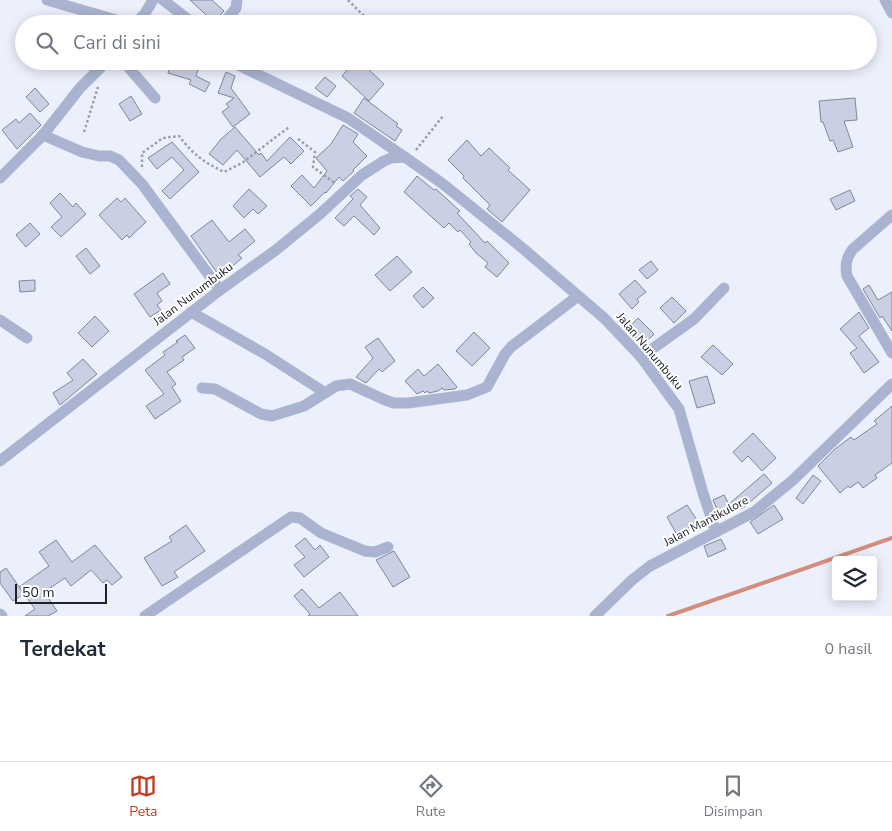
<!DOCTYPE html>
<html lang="id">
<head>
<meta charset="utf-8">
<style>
	:root { --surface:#fff; --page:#f2f2f3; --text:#1f2937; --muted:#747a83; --line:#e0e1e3; --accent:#c4391e }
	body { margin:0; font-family:"Nunito Sans",sans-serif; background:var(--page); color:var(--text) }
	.controls { position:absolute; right:15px; bottom:15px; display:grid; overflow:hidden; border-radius:5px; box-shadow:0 2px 12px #0003 }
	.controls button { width:45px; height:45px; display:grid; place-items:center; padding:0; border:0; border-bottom:1px solid var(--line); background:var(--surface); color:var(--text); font:25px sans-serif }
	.scale { position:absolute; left:15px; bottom:12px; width:92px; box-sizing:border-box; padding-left:5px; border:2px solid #202229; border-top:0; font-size:14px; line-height:18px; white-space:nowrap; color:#202229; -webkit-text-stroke:4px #fefefe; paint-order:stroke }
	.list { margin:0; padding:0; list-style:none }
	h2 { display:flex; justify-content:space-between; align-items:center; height:65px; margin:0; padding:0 20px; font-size:21px }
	h2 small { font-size:16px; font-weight:400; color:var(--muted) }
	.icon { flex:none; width:28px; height:28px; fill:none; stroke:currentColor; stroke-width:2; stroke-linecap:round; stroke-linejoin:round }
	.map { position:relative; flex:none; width:892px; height:616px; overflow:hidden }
	.search { position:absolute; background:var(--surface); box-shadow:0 2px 12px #0003; left:15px; right:15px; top:15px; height:55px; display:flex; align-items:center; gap:12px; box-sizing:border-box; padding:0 18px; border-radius:28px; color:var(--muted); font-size:19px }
	.sheet { height:145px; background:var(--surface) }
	nav { display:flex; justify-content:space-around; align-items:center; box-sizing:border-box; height:70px; border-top:1px solid var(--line); background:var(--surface); font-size:14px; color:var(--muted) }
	nav a { display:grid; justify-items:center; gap:2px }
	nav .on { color:var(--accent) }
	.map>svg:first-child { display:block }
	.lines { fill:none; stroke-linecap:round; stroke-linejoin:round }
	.stream { stroke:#d48c7c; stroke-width:4 }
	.building { fill:#cad0e3; stroke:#818798 }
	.path { stroke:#999da7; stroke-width:2.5; stroke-dasharray:2.5 2.5; stroke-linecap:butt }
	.street { stroke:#aab4d0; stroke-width:11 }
	.labels { text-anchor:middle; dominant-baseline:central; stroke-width:4; stroke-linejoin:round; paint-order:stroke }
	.street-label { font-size:12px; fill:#202229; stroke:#fefefe }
</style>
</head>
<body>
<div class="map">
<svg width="892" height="616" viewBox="0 0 892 616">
	<rect width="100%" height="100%" fill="#ecf0fc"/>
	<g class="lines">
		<path class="stream" d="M 668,616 L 892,538"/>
	</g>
	<g class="building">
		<path d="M 190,0 L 212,0 L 224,11 L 214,22 Z"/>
		<path d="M 172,61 L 201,61 L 196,76 L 210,83 L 205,92 L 189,84 L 191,80 L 168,73 Z"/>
		<path d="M 343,61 L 360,61 L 384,84 L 369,101 L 342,76 L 349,68 Z"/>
		<path d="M 226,72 L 235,76 L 231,88 L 250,114 L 233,127 L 222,112 L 229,107 L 226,104 L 234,98 L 218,93 Z"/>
		<path d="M 325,77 L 336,86 L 327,97 L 315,88 Z"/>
		<path d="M 35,88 L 49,104 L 40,112 L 26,97 Z"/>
		<path d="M 131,96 L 142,114 L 130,121 L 119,104 Z"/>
		<path d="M 364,98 L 398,124 L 396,126 L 402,130 L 395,141 L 354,113 Z"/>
		<path d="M 855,98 L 857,120 L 844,121 L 853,147 L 838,152 L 833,140 L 830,141 L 823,122 L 821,122 L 819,101 Z"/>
		<path d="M 30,113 L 41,125 L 17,149 L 2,130 L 16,119 L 19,123 Z"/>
		<path d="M 343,125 L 358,134 L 353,142 L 367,156 L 353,170 L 354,171 L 343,181 L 339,177 L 326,193 L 325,192 L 311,206 L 291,186 L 302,175 L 314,188 L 327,171 L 316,158 L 331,144 Z"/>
		<path d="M 235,127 L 259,155 L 261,153 L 267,161 L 290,137 L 304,151 L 291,164 L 284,157 L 260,177 L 237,150 L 223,165 L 209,154 L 221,139 Z"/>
		<path d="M 467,140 L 481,156 L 489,148 L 510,168 L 508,170 L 530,190 L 502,222 L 487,209 L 490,205 L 463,178 L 464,176 L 448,160 Z"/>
		<path d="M 172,142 L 199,172 L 170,199 L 162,191 L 184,170 L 172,157 L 157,169 L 148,158 Z"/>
		<path d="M 417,176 L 434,190 L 436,189 L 460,211 L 457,213 L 485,243 L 487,241 L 509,263 L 497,277 L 485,267 L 488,263 L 476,253 L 469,244 L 471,242 L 460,230 L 458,232 L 449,223 L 444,228 L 404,192 Z"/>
		<path d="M 249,189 L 267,206 L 258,214 L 253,209 L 244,218 L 233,206 Z"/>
		<path d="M 358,189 L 367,197 L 360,205 L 380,228 L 374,235 L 354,216 L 344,226 L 335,218 L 353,199 L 350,196 Z"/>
		<path d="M 850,190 L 855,201 L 836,210 L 830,199 Z"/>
		<path d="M 60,193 L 73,207 L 76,203 L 86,214 L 61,237 L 51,227 L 62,217 L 50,203 Z"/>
		<path d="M 117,198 L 121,202 L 125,198 L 146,222 L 129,238 L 127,235 L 122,240 L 99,215 Z"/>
		<path d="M 212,220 L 229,242 L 245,229 L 255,241 L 238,255 L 242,258 L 220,277 L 191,236 Z"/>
		<path d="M 30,223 L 40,234 L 26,247 L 16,235 Z"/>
		<path d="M 86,248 L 100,266 L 90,274 L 76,256 Z"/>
		<path d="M 397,256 L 412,272 L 390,291 L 375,275 Z"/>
		<path d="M 651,261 L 658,270 L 647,279 L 639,270 Z"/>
		<path d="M 163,273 L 170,284 L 157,293 L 162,301 L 157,305 L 161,310 L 150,317 L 134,294 Z"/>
		<path d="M 35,280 L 35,291 L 20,292 L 19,281 Z"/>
		<path d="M 635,280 L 646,292 L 637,299 L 639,302 L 632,309 L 619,294 Z"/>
		<path d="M 869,285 L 878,300 L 892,292 L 892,331 L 882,316 L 880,318 L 863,289 Z"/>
		<path d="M 423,287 L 434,298 L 423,308 L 413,296 Z"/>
		<path d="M 672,297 L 686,311 L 674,323 L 660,308 Z"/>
		<path d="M 859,312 L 869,328 L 859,336 L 879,362 L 864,373 L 850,353 L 857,348 L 840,329 Z"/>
		<path d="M 95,316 L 109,331 L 92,347 L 78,333 Z"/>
		<path d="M 638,318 L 654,334 L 646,342 L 641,337 L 638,340 L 627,329 Z"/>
		<path d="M 474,332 L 490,348 L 472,366 L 456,351 Z"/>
		<path d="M 185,335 L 195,348 L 182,357 L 184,360 L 167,372 L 176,384 L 172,387 L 181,401 L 155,419 L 146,406 L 164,394 L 145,370 L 165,355 L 163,352 L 178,342 L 176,341 Z"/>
		<path d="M 378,338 L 395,361 L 382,372 L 379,369 L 366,383 L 356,377 L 373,358 L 365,347 Z"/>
		<path d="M 713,345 L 733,364 L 722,375 L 701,357 Z"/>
		<path d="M 83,359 L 97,374 L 60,405 L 53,393 L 73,380 L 67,373 Z"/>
		<path d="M 438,364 L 457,387 L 455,389 L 444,390 L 442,388 L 438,391 L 429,393 L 427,391 L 425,393 L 423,391 L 417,394 L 405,381 L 418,369 L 424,376 Z"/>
		<path d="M 707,376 L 715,403 L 697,408 L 689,381 Z"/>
		<path d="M 892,406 L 892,463 L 875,475 L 877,478 L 863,488 L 858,482 L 850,488 L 848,486 L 840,493 L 818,466 L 835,449 L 851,437 L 854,440 L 877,424 L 874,421 Z"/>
		<path d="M 753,433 L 776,458 L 762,471 L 748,456 L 742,462 L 733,452 Z"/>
		<path d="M 764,474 L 772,483 L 742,509 L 740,506 L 720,516 L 713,500 L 724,495 L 729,504 Z"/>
		<path d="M 813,475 L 821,481 L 803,504 L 796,498 Z"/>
		<path d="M 687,505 L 701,526 L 692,531 L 690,527 L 677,535 L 667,517 Z"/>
		<path d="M 774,505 L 783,519 L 758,534 L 750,522 Z"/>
		<path d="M 186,525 L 205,551 L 174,572 L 178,577 L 162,586 L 144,558 L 172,541 L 169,537 Z"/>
		<path d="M 305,538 L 315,550 L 320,545 L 329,557 L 304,577 L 294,565 L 305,557 L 295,546 Z"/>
		<path d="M 721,539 L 726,549 L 708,557 L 704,546 Z"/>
		<path d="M 56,540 L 72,562 L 95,545 L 122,577 L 112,585 L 107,580 L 103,583 L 91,570 L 71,586 L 65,578 L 44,592 L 57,611 L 48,616 L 25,616 L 35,609 L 19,587 L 49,566 L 39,552 Z"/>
		<path d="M 394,551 L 410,577 L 393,587 L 376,560 Z"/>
		<path d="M 6,568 L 24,594 L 13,601 L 0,583 L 0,572 Z"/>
		<path d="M 302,589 L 319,608 L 340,592 L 358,616 L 308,616 L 310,614 L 294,596 Z"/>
	</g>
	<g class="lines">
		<g class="path">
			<path d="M 348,0 L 368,20"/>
			<path d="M 84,132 L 98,87"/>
			<path d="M 298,139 L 315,152 L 313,167 L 336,184"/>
			<path d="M 416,150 L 443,116"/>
			<path d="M 142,167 L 142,153 L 163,138 L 179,136 C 194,155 202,161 224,172 L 242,163 L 289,127"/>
		</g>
		<g class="street">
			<path d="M 47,0 L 130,24"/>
			<path d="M 163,0 L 194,24"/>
			<path d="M 885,0 L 892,13"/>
			<path d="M 133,24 L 144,15 L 153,0"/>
			<path d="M 223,24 L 236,8 L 237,0"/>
			<path d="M 131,61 L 129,68 L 155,98"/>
			<path d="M 230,61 L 348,118 L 409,160 L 443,184 L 520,246 L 604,318 L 641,357 L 679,409 L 703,493 L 716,532"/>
			<path d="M 43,135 L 82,152 L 99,156 L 110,156 L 119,160 L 142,184 L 220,290"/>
			<path d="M 0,178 L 43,135 L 80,88 L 107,61"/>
			<path d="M 892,215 L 853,249 C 846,258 845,265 847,276 L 892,353"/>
			<path d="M 191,312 L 265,354 L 324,392"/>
			<path d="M 0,320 L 27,338"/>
			<path d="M 641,357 L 694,319 L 724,288"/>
			<path d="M 202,388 L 215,389 L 261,414 L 272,416 L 304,406 L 336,386 L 350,384 L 385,400 L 394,403 L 408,403 L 467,395 L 487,387 L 505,354 L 511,347 L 578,296"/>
			<path d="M 0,461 L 220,290 L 276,250 L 320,214 L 362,175 L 384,161 L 391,158 L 405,157"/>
			<path d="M 0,614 L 2,616"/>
			<path d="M 145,616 L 291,517 L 300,518 L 321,533 L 365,551 L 375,552 L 388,547"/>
			<path d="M 595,616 L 632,580 L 650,566 L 754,512 L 793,480 L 892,384"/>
		</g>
	</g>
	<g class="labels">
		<g class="street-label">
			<text transform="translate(193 294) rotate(-37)">Jalan Nunumbuku</text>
			<text transform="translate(650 351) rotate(50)">Jalan Nunumbuku</text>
			<text transform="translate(706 521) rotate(-28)">Jalan Mantikulore</text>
		</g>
	</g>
</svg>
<div class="controls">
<button><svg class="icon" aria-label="layers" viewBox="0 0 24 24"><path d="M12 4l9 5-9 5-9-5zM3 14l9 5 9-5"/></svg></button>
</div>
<div class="scale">50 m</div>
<div class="search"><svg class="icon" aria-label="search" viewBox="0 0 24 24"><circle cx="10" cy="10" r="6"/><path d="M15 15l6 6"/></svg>Cari di sini</div>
</div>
<section class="sheet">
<h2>Terdekat<small>0 hasil</small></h2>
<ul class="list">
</ul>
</section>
<nav>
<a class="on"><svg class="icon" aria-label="map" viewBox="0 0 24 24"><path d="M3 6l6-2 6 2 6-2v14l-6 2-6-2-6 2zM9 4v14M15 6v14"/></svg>Peta</a>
<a><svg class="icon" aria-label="directions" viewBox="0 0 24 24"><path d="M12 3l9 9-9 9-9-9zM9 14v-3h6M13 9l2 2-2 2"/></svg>Rute</a>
<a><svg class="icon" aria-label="saved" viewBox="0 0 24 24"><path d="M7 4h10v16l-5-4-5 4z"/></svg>Disimpan</a>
</nav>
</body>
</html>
